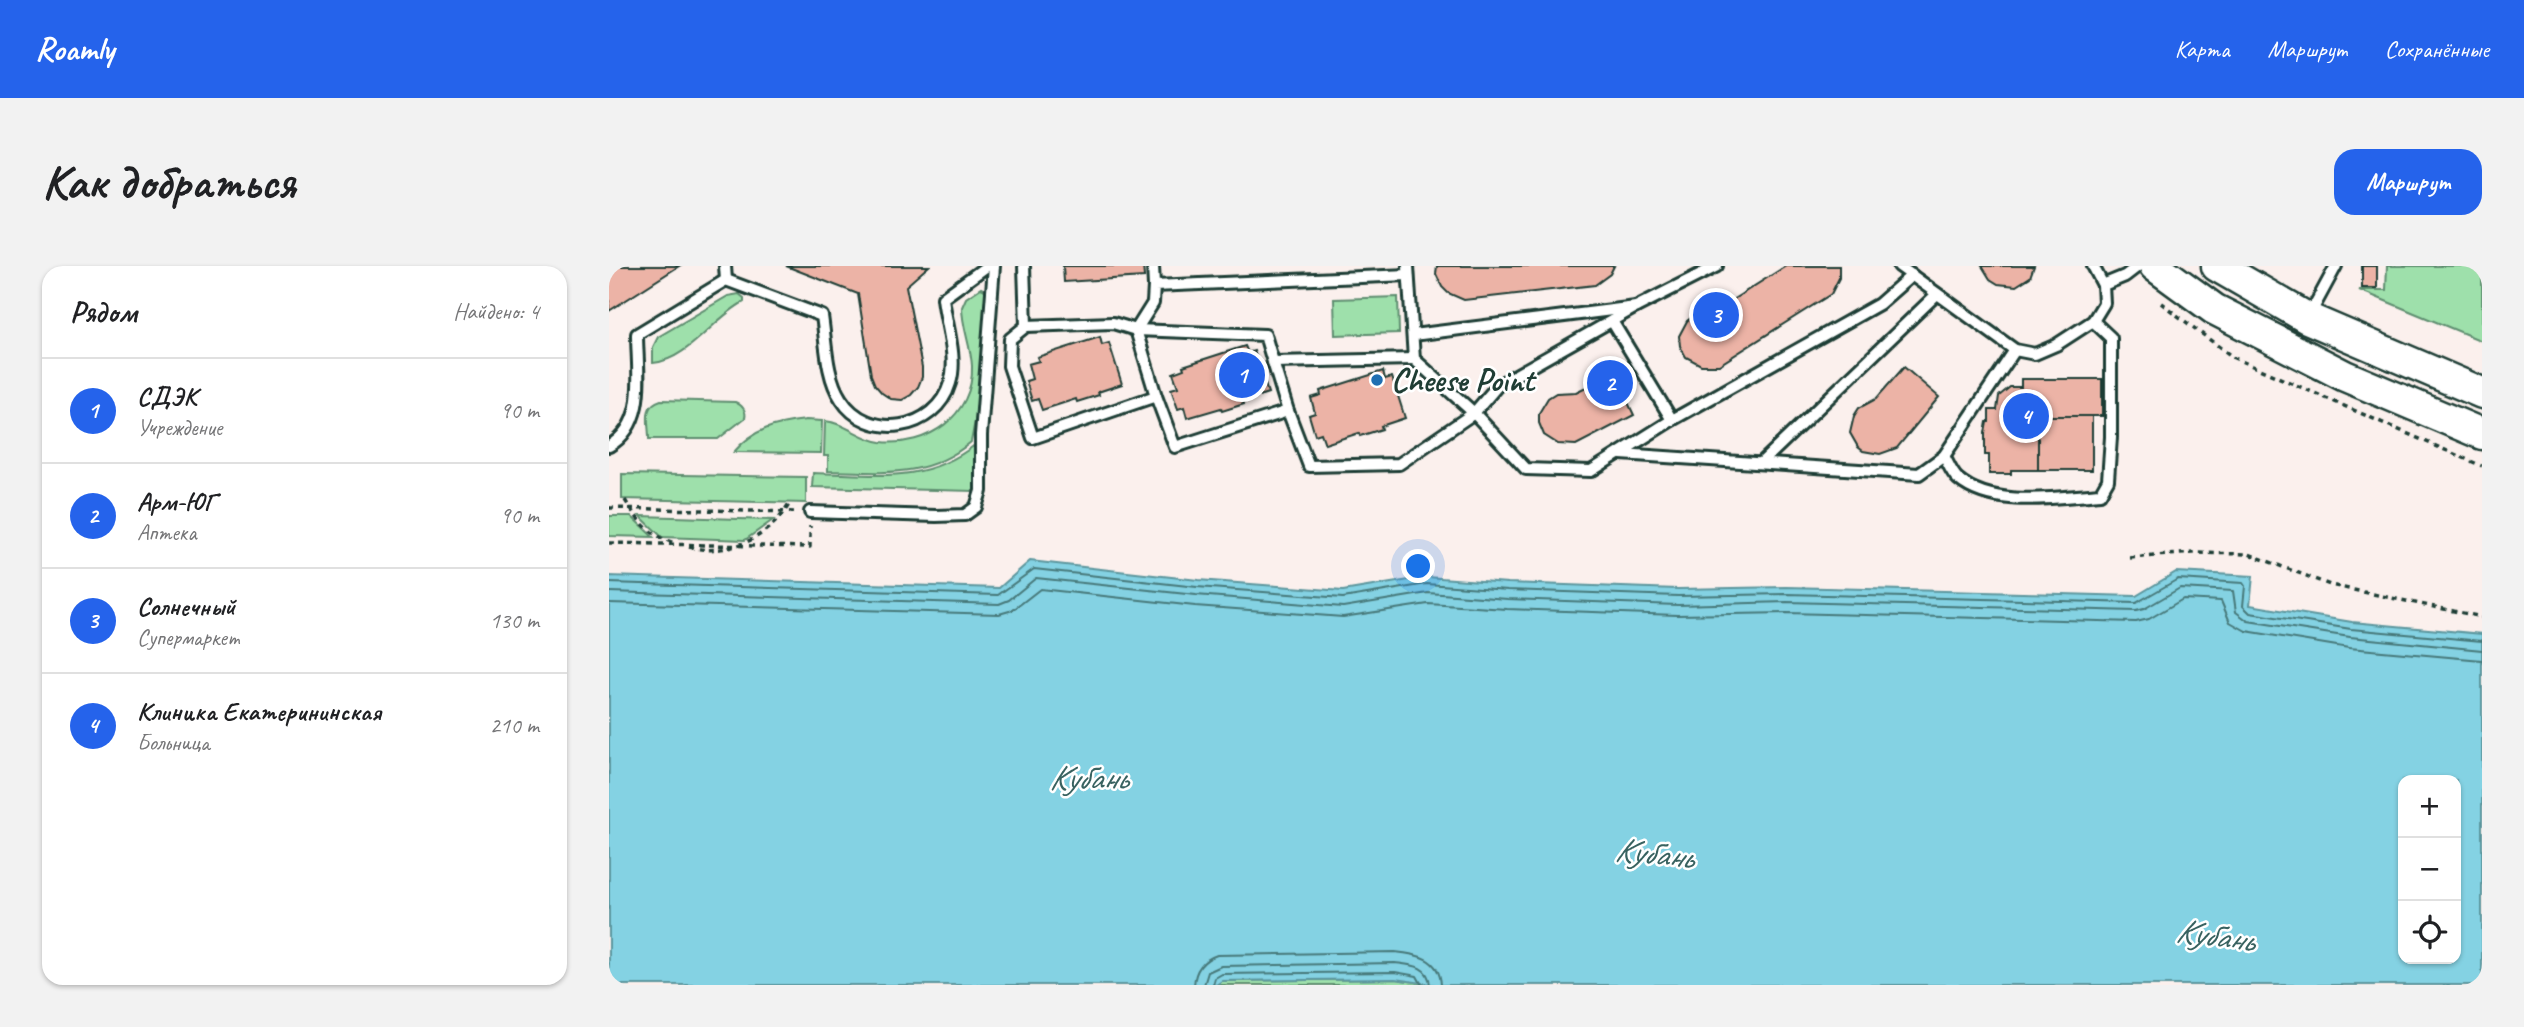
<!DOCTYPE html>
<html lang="ru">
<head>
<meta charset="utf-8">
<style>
	:root { --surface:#fff; --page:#f2f2f2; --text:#202124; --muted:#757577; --line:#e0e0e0; --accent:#2563eb }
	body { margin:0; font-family:Caveat,sans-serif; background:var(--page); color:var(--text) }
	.controls { position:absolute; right:21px; bottom:21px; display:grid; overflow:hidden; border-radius:14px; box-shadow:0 2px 5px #0004 }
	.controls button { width:63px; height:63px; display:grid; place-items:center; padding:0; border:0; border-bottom:2px solid var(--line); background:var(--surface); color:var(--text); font:35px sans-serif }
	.you { position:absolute; left:810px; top:301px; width:24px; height:24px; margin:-18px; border:5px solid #fff; border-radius:50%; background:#1a73e8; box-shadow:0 0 0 10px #1a73e833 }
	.badge { display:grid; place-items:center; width:46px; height:46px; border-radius:50%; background:var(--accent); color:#fff; font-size:23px; font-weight:700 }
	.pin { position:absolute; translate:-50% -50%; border:4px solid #fff; box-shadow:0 2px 7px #0006 }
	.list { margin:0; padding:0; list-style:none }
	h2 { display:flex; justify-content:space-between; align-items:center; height:91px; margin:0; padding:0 28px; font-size:30px }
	h2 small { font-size:23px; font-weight:400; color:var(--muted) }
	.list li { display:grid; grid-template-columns:46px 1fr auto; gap:21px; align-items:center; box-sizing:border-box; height:105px; padding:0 28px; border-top:2px solid var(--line) }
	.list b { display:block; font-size:26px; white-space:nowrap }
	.list p { margin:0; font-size:23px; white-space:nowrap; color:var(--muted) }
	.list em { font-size:23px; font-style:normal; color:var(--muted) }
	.icon { flex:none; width:38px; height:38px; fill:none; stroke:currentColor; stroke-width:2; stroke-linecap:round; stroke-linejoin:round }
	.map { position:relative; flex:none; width:1873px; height:719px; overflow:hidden; border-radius:21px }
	header { display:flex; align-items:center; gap:42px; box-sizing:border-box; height:98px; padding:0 35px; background:var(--accent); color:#fff }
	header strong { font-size:33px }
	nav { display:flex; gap:38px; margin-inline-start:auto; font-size:24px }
	.intro { display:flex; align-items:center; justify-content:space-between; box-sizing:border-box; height:168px; padding:0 42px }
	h1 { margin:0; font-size:49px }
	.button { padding:18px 32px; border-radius:21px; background:var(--accent); color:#fff; font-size:24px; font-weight:700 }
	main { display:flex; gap:42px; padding:0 42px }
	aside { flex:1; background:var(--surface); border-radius:21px; box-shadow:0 2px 5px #0004 }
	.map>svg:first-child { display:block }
	.green { fill:#9ee0ab; stroke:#5e8e70; stroke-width:2 }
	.water { fill:#84d2e3; stroke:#5c969d; stroke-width:2; fill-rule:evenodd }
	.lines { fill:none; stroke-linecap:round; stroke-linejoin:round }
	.shore { stroke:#47797a; stroke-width:2 }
	.building { fill:#ecb3a6; stroke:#1f3d34; stroke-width:2 }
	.service-casing { stroke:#1f3d34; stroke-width:16 }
	.secondary-casing { stroke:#1f3d34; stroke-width:35 }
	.path { stroke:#1f3d34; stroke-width:3.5; stroke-dasharray:5 5; stroke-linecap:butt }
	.service { stroke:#fff; stroke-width:10 }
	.secondary { stroke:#fff; stroke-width:30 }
	.poi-dot { fill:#1f6fb2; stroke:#fff; stroke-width:2.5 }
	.labels { text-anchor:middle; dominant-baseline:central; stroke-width:5; stroke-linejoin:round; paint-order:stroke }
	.poi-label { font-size:33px; font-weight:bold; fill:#1f3d34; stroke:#fff; text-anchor:start }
	.water-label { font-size:35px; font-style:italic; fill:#386260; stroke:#fff }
</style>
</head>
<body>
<header>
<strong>Roamly</strong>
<nav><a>Карта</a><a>Маршрут</a><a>Сохранённые</a></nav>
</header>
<div class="intro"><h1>Как добраться</h1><a class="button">Маршрут</a></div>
<main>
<aside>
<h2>Рядом<small>Найдено: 4</small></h2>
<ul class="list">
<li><span class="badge">1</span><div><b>СДЭК</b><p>Учреждение</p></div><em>90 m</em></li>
<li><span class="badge">2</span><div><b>Арм-ЮГ</b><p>Аптека</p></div><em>90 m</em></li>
<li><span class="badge">3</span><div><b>Солнечный</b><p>Супермаркет</p></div><em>130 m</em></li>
<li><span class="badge">4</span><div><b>Клиника Екатерининская</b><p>Больница</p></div><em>210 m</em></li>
</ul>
</aside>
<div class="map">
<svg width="1873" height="719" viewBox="0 0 1873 719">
	<rect width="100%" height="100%" fill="#fbf0ed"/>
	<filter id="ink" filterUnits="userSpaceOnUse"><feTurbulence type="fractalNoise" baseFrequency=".0143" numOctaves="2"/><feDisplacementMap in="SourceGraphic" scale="14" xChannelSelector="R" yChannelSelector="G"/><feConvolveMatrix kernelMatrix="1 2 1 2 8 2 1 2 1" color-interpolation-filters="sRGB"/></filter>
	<g filter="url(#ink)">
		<g class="green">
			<path d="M 1778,0 L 1873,0 L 1873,75 L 1750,24 L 1777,24 Z"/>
			<path d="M 372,22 L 376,24 L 379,32 L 373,118 L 362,176 C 318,213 273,206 219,205 L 219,190 L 215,190 L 216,155 C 237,157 251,173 272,176 C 318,181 365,150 363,100 C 362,80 353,61 353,41 L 357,32 Z"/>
			<path d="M 130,28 L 135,32 L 135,36 C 104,52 79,94 44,97 L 44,81 L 49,71 L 119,30 Z"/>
			<path d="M 789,31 L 790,67 L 726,69 L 725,33 Z"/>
			<path d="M 52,134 L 126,136 C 133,139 138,145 136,152 L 109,173 L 40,173 C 40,155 33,140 52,134 Z"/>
			<path d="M 197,154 L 213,155 L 212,187 L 125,186 C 144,163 168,157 197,154 Z"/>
			<path d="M 367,178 L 366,225 L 203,221 L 204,207 C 265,208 316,219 367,178 Z"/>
			<path d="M 13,208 L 197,211 L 197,237 L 13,233 Z"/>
			<path d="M 0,250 L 22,250 L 44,271 L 0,270 Z"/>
			<path d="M 31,250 L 164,254 L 136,274 L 53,271 Z"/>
			<path d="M 786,713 L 827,719 L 607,719 L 613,715 Z"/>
		</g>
		<path class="water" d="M 421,295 L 589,314 L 734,325 L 818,311 L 899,317 L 1069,323 L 1178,321 L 1527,330 L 1567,306 L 1644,310 L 1641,339 L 1743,356 L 1873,368 L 1873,719 L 827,719 L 786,713 L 613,715 L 607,719 L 0,719 L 0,310 L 390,322 ZM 1794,514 L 1847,514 L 1847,693 L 1794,693 Z"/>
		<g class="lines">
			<g class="shore">
				<path d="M 0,317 L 389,329 L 425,303 L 588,321 L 734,332 L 818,318 L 899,324 L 1069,330 L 1178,328 L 1527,337 L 1569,313 L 1634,317 L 1636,320 L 1634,340 L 1641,347 L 1742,363 L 1873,375"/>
				<path d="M 0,326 L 390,338 L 400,334 L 427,312 L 587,329 L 734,341 L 819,327 L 899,333 L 1069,339 L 1178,336 L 1527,345 L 1535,343 L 1571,322 L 1624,325 L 1627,346 L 1639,355 L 1741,371 L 1873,384"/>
				<path d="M 0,337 L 390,348 L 404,344 L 431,323 L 586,340 L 734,351 L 819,338 L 898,343 L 1068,349 L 1178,347 L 1527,356 L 1540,353 L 1574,333 L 1612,335 L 1621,356 L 1637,365 L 1740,382 L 1873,394"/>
				<path d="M 585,719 C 586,704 593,694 608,689 L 786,686 C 808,688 831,692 832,719"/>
				<path d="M 595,719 L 599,706 L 612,700 L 786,697 C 802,699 820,699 821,719"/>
				<path d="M 604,719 L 606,712 L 613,708 L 786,706 L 808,710 L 813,719"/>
			</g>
		</g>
		<g class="building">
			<path d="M 0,0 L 70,0 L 0,45 Z"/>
			<path d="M 177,0 L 320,0 L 297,20 L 313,101 L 313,111 L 309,121 L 302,129 L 293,134 L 282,133 L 273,127 L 266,119 L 262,109 L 249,28 Z"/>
			<path d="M 454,0 L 534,0 L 535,11 L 455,16 Z"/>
			<path d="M 828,0 L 1005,0 L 1001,8 L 986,19 L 855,34 L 839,27 L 833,21 L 827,8 Z"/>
			<path d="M 1177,0 L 1230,0 L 1230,12 L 1222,28 L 1110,99 L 1092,99 L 1077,91 L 1071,80 L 1070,70 L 1078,55 L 1086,49 L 1104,46 Z"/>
			<path d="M 1373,0 L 1425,0 L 1421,11 L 1407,20 L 1389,18 L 1381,13 Z"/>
			<rect x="1753" y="0" width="15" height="22"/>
			<path d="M 491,71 L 493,79 L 500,77 L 513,118 L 489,126 L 490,129 L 468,136 L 467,133 L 433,144 L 429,133 L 423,135 L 417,115 L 423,113 L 419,98 L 430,95 L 428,91 Z"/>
			<path d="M 636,80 L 639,87 L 645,85 L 659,127 L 634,135 L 635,138 L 613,145 L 612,142 L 578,152 L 575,141 L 569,143 L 562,123 L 569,121 L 564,107 L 575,103 L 574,100 Z"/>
			<path d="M 1295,101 L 1330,131 L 1288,182 L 1271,188 L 1254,185 L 1249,181 L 1241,167 L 1245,150 L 1250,142 L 1267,133 Z"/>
			<path d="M 774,105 L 776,113 L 783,111 L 796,152 L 772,160 L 773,163 L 751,170 L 750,167 L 716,178 L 712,167 L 706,169 L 700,149 L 706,147 L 702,132 L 712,129 L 711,125 Z"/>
			<path d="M 1005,107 L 1025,149 L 967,179 L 949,178 L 935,169 L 930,157 L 930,147 L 939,132 L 947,127 L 967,126 Z"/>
			<path d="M 1412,113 L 1493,113 L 1493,150 L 1429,150 L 1429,168 L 1432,168 L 1429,204 L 1402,204 L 1402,208 L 1380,208 L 1380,189 L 1376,189 L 1376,167 L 1378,156 L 1380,156 L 1380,144 L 1388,144 L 1390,130 L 1401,121 L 1412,121 Z"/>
			<rect x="1429" y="150" width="54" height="54"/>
		</g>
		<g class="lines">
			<g class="service-casing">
				<g id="service">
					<path d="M 116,0 L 117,14"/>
					<path d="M 415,0 L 417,60"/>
					<path d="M 544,0 L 545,20"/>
					<path d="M 799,0 L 805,93 L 865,147 L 917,203 L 982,205 L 1063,154 L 1270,38 L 1303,9"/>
					<path d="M 1290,0 L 1406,84 L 1426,88 L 1447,79 L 1484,55 L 1495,37 L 1494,19 L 1516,10 L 1529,0"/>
					<path d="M 1484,0 L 1494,19"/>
					<path d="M 1700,50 L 1727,0"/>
					<path d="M 1003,55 L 1063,154"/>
					<path d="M 804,69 L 1027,41 L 1108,0"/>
					<path d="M 805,93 L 664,96 L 656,69 L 527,64 L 504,57 L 417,60 L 401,73 L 400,100 L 424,172 L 547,130 L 566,181 L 679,145 L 700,200 L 790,198 L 865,147 L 889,119 L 1027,41"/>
					<path d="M 664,96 L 679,145"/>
					<path d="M 547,130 L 527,64 L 544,37 L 545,20 L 799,9"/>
					<path d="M 0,180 C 39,157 28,106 28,68 L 117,14 L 213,50 C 217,76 217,111 232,133 C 259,176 327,165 341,117 C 349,92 337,58 334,32 L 378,0"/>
					<path d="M 1012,188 L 1310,208 L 1335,190 L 1406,84"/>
					<path d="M 1335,190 C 1339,197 1343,208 1349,213 C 1384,243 1449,231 1491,228 L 1499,214 L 1502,171 L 1502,72 L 1484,55"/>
					<path d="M 1152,197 L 1328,28"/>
					<path d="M 201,246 L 327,250 L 356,249 L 367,241 L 372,225 L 372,169 L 385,0"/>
				</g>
			</g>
			<g class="secondary-casing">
				<g id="secondary">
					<path d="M 1546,0 L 1605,43 L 1736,110 L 1873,168"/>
					<path d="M 1608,0 L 1698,52 L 1873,127"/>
				</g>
			</g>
			<g class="path">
				<path d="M 1552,37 L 1625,92 L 1873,200"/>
				<path d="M 16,234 C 28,254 42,271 66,277"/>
				<path d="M 0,242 L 186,246"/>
				<path d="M 0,277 L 201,281 L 201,260"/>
				<path d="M 80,281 C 120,291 160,272 181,237"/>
				<path d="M 1521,292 L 1584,287 L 1640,288 L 1721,319 L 1873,351"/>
			</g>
			<use href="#service" class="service"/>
			<use href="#secondary" class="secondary"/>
		</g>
	</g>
	<circle class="poi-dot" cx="768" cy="114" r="7"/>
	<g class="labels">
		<g class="poi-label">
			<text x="782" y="114">Cheese Point</text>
		</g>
		<g class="water-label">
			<text x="479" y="511">Кубань</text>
			<text transform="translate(1045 587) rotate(6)">Кубань</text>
			<text transform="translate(1606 669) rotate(8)">Кубань</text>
		</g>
	</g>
</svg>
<div class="controls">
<button>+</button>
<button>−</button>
<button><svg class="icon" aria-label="locate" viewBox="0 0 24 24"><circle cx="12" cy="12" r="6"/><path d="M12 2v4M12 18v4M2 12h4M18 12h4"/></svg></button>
</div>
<div class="you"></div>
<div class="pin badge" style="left:633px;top:109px">1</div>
<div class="pin badge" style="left:1001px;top:117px">2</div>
<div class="pin badge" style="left:1107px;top:49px">3</div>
<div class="pin badge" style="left:1417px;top:150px">4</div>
</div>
</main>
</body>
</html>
